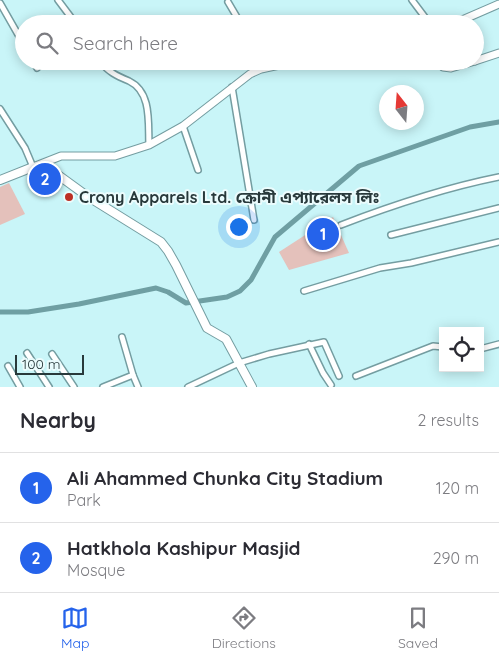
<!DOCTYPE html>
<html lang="en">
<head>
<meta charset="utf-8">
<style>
	:root { --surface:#fff; --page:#f2f2f3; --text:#2b2b33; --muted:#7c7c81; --line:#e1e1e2; --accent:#2563eb }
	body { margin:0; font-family:Quicksand,"Noto Sans Bengali",sans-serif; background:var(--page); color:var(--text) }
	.controls { position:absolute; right:15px; bottom:15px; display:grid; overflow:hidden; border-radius:0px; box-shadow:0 2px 12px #0003 }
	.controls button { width:45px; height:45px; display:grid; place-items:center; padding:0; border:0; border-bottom:1px solid var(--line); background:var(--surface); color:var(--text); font:25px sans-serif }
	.compass { position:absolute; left:379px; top:85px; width:45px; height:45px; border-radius:50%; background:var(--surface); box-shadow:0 2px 12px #0003; rotate:343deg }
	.scale { position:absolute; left:15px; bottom:12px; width:69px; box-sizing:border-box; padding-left:5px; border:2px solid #28393b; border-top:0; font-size:14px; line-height:18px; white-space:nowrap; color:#28393b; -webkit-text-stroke:4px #ebfcfd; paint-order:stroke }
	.you { position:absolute; left:238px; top:226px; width:18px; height:18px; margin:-12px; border:4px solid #fff; border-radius:50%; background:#1a73e8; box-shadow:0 0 0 8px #1a73e833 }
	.badge { display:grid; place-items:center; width:32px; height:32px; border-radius:50%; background:var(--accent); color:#fff; font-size:16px; font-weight:700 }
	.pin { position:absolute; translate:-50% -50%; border:2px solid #fff; box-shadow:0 1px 5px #0006 }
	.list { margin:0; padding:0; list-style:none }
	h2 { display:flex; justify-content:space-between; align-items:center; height:65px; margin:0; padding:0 20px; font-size:21px }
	h2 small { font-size:16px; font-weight:400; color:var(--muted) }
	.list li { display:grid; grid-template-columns:32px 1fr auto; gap:15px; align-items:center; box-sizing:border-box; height:70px; padding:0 20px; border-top:1px solid var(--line) }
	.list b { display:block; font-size:19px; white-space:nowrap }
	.list p { margin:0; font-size:16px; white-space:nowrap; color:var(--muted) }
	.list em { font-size:16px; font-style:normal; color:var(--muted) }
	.icon { flex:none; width:28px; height:28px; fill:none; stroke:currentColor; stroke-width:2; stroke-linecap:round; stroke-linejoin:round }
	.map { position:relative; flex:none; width:499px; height:387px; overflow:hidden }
	.search { position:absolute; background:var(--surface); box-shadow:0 2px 12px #0003; left:15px; right:15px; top:15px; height:55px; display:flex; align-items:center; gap:12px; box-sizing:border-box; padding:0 18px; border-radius:28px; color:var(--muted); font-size:19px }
	.sheet { height:205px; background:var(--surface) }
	nav { display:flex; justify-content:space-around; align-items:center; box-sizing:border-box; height:70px; border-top:1px solid var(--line); background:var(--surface); font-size:14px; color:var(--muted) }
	nav a { display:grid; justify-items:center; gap:2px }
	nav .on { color:var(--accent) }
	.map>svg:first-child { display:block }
	.green { fill:#e4c1bb }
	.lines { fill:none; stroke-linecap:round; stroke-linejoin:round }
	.canal { stroke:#6f9fa3; stroke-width:5 }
	.street-casing { stroke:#749da1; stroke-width:8 }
	.secondary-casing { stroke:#749da1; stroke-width:9 }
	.primary-casing { stroke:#749da1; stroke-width:10 }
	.street { stroke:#fff; stroke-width:5 }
	.secondary { stroke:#fff; stroke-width:7 }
	.primary { stroke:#fff; stroke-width:8 }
	.poi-dot { fill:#bc2f25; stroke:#ebfcfd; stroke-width:2 }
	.labels { text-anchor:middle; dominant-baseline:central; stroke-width:4; stroke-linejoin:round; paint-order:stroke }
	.poi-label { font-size:16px; font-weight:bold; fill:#28393b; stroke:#ebfcfd; text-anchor:start }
</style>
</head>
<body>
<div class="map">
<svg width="499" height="387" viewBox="0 0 499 387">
	<rect width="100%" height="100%" fill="#c9f5f8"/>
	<g class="green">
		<path d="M 9,183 L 25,214 L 0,225 L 0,187 Z"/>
		<path d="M 333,217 L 349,253 L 289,270 L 279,252 Z"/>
	</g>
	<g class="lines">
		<path class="canal" d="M 0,312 L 28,312 L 79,304 L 156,288 L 168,292 L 186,303 L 227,297 L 240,291 L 251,280 L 275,237 L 359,166 L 470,127 L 499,122"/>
		<g class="street-casing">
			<g id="street">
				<path d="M 58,0 L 76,24"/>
				<path d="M 412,0 L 430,24"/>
				<path d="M 228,2 L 241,24"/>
				<path d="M 0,3 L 24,45"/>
				<path d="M 245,24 L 249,22 L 251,24"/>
				<path d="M 33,61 L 37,68"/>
				<path d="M 100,61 C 108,72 117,76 129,81 C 152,92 148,123 149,145"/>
				<path d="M 232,87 L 254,220"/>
				<path d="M 0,109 L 25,148 L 33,167"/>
				<path d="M 183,126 L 198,170"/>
				<path d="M 341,225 C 393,205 444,188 499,177"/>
				<path d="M 391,235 L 499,208"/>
				<path d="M 304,291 L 380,268 L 411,263 L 499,242"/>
				<path d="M 309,344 L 323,373 L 331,385"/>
				<path d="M 480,349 L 499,344"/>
				<path d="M 27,353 L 49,387"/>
				<path d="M 52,354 L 74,387"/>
				<path d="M 8,366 L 20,387"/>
				<path d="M 133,375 L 138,387"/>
				<path d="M 356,376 L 433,346 L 443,347"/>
				<path d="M 103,387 L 133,375 L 122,337"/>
				<path d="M 188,387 L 239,363 L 269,354 L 324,342 L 339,376"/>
			</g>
		</g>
		<g class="secondary-casing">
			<g id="secondary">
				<path d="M 453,24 L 499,4"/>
				<path d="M 438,61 L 443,67 L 451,68 L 475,61"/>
				<path d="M 475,61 L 499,53"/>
				<path d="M 33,167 L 61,156 L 115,156 L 149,145 L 183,126 L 250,74 L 261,69 L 298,61"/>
			</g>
		</g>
		<g class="primary-casing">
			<path id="primary" d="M 0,180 L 33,167 L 44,168 L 54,172 L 87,196 L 161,242 L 168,251 L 176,265 L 207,328 L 226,339 L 252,387"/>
		</g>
		<use href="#street" class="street"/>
		<use href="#secondary" class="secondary"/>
		<use href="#primary" class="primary"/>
	</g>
	<circle class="poi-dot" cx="69" cy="197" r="5"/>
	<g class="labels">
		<g class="poi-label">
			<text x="79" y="197">Crony Apparels Ltd. ক্রোনী এপ্যারেলস লিঃ</text>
		</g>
	</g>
</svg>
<div class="controls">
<button><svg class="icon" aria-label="locate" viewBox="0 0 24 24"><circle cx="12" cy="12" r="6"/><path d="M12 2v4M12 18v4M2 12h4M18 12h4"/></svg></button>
</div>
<svg class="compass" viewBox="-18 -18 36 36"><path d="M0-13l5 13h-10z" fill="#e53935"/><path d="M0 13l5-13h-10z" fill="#7c7c81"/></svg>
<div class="scale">100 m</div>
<div class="you"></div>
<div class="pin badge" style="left:323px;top:234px">1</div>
<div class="pin badge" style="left:45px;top:179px">2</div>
<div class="search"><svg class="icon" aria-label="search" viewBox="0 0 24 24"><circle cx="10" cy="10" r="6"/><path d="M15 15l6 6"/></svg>Search here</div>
</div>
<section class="sheet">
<h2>Nearby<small>2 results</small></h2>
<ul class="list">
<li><span class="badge">1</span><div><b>Ali Ahammed Chunka City Stadium</b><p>Park</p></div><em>120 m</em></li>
<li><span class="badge">2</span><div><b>Hatkhola Kashipur Masjid</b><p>Mosque</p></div><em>290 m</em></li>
</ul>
</section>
<nav>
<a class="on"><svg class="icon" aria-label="map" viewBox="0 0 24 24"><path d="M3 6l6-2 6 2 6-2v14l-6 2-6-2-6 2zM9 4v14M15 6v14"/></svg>Map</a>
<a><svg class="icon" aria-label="directions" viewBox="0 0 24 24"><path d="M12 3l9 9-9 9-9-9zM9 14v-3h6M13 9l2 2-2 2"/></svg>Directions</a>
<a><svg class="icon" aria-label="saved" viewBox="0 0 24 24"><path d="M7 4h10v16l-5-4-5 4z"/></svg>Saved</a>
</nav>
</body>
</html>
